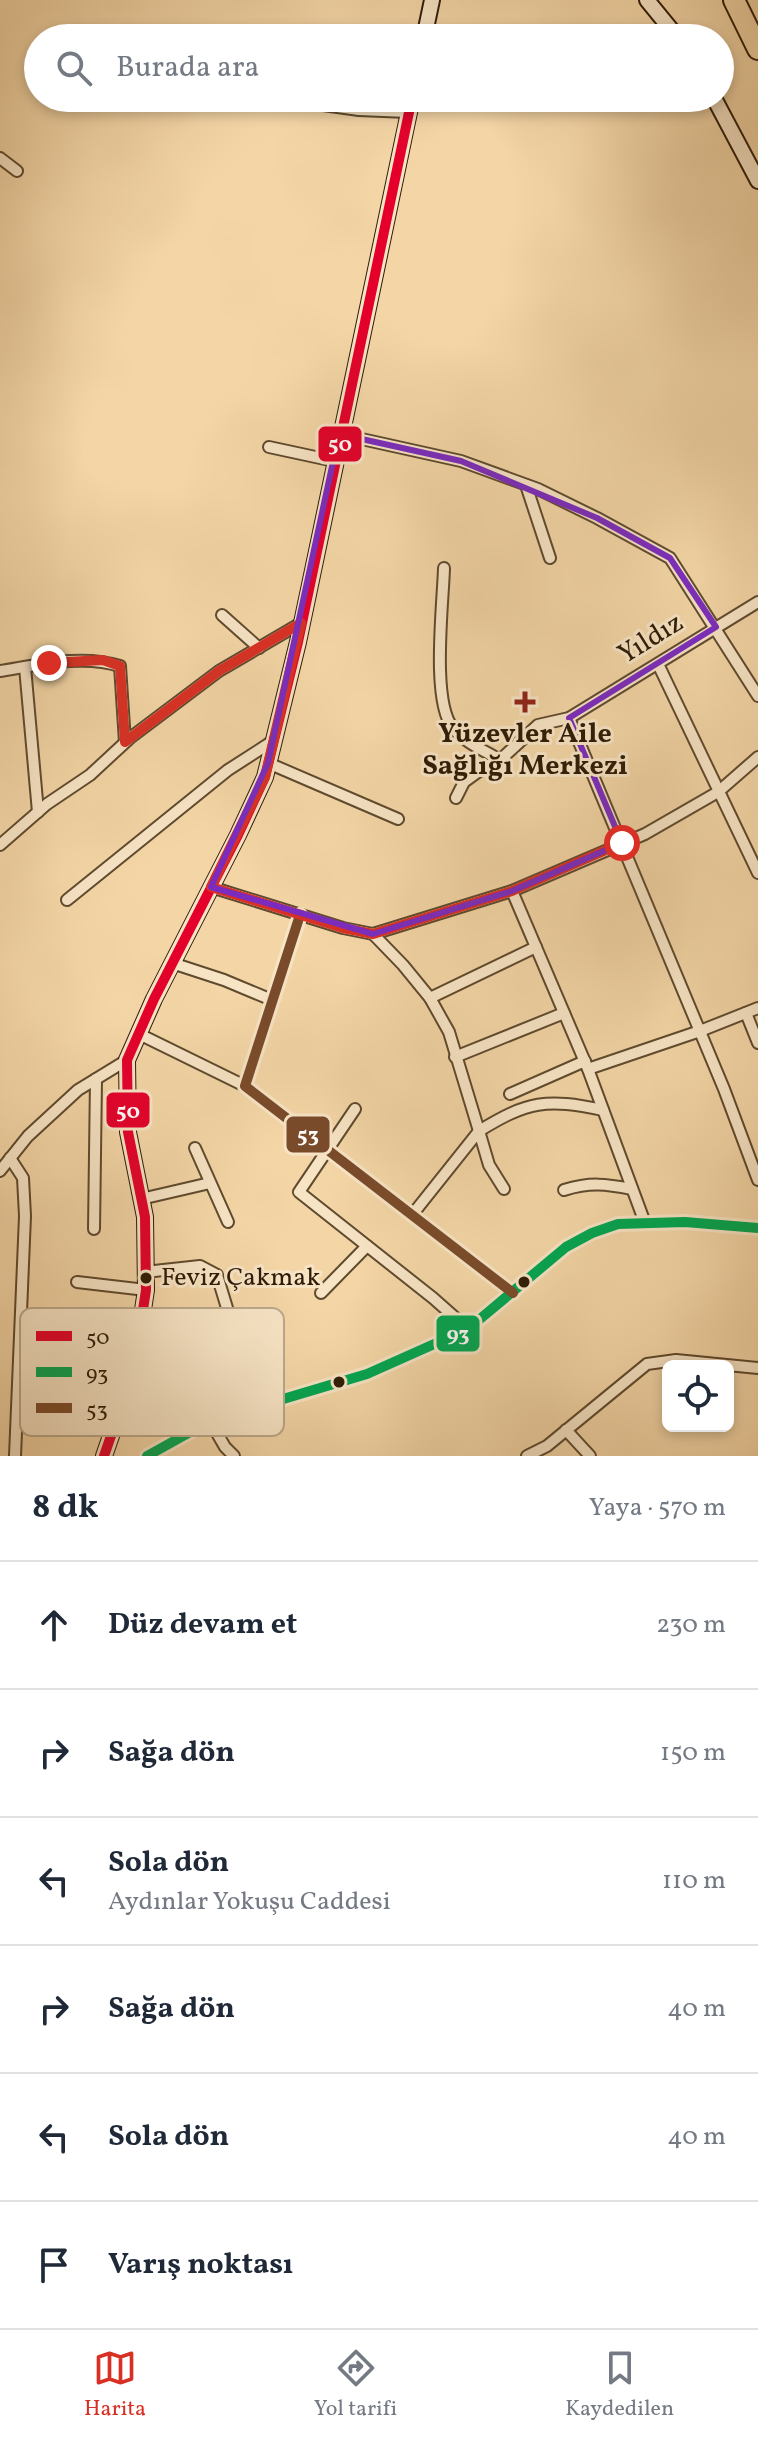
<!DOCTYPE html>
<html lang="tr">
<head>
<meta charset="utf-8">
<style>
	:root { --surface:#fff; --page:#f2f2f3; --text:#1f2937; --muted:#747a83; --line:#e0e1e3; --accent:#d93025 }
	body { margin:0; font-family:Vollkorn,serif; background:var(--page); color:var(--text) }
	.controls { position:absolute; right:24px; bottom:24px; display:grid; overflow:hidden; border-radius:12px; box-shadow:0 4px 12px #0003 }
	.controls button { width:72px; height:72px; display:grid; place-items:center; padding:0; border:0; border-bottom:2px solid var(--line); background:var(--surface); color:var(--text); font:40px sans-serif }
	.stop { position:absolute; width:24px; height:24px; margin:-18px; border:6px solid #d93025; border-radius:50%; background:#fff }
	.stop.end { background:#d93025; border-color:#fff; box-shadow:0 2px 8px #0008 }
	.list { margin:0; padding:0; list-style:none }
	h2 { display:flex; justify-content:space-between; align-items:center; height:104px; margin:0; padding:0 32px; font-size:34px }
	h2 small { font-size:26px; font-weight:400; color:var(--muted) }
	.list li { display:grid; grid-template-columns:52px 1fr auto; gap:24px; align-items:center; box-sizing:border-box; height:128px; padding:0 32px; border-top:2px solid var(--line) }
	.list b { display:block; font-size:30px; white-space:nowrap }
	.list p { margin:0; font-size:26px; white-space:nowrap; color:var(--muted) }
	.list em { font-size:26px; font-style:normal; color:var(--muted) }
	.icon { flex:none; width:44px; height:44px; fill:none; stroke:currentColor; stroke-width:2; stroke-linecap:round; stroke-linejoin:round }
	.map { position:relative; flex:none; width:758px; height:1456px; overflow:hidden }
	.search { position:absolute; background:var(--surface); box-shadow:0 4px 12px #0003; left:24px; right:24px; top:24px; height:88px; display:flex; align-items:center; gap:20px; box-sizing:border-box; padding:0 28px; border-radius:44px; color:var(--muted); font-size:30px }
	.sheet { height:872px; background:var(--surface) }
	nav { display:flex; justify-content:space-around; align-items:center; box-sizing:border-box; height:112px; border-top:2px solid var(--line); background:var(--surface); font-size:22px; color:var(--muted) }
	nav a { display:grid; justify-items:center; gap:4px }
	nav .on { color:var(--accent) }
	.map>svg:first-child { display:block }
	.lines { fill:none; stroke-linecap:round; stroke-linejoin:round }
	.street-casing { stroke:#5f4a2e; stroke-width:14 }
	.secondary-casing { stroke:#2e1b06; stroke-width:18 }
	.highway-casing { stroke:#2e1b06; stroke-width:24 }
	.street { stroke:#f7e4c5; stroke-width:10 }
	.secondary { stroke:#f7e4c5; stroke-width:14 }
	.highway { stroke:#f3d5a6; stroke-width:20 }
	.bus-1-casing { stroke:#f7e4c5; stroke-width:16 }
	.bus-2-casing { stroke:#f7e4c5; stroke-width:16 }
	.bus-3-casing { stroke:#f7e4c5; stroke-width:16 }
	.bus-1 { stroke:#e4002b; stroke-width:10 }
	.bus-2 { stroke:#00a651; stroke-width:10 }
	.bus-3 { stroke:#7a4b2a; stroke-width:10 }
	.route { stroke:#d93025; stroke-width:10 }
	.marked { fill:none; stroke:#7b2cbf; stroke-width:6; stroke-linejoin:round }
	.poi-dot { fill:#8f2418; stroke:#f7e4c5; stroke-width:3 }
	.bus-dot { fill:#2e1b06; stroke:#f7e4c5; stroke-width:3 }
	.labels { text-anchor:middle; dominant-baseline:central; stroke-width:6; stroke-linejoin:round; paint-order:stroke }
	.bus-label { font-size:26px; fill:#2e1b06; stroke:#f7e4c5; text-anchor:start }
	.street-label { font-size:28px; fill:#2e1b06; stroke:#f7e4c5 }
	.poi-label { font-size:28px; font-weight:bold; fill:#2e1b06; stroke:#f7e4c5 }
	.key { fill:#f7e4c5; stroke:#bba88c; stroke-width:2 }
	.key-label { font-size:22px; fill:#2e1b06 }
	.line-badge { stroke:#f7e4c5; stroke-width:3 }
	.badge-label { font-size:22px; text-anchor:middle; font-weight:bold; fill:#fff }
</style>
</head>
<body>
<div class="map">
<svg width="758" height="1456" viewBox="0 0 758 1456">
	<rect width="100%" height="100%" fill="#f3d5a6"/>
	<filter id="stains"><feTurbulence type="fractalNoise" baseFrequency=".0025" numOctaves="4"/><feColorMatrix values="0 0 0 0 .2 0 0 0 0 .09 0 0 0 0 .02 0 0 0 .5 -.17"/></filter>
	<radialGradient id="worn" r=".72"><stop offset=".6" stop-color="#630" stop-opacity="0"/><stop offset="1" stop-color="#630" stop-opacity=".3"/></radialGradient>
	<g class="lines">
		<g class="street-casing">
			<g id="street">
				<path d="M 273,98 L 359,110 L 408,112"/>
				<path d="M 0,158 L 17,171"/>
				<path d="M 339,434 L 461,461 L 538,489 L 597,518 L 670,558 L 758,696"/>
				<path d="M 269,447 L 334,461"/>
				<path d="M 526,485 L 550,558"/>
				<path d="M 444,568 C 443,604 431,702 453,728 C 464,742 485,751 500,760"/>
				<path d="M 222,615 L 259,648"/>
				<path d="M 658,664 L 758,873"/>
				<path d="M 25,667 L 38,812"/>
				<path d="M 0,671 C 38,665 83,654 120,666 L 125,742"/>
				<path d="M 569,718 L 724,1089 L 758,1180"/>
				<path d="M 268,763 L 398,819"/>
				<path d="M 456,798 L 464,782 L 486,766 L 500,760 L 538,725 L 569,718 L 758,602"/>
				<path d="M 0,845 L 47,804 L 90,775 L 130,738 L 219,671 L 301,623"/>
				<path d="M 211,887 L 343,928 L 373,934 L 512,891 L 645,834 L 718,792 L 758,757"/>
				<path d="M 512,891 L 588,1069 L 645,1223"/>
				<path d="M 67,900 L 228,770 L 273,741"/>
				<path d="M 300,915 L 245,1086 L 513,1293"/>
				<path d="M 373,934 L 403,965 L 430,998 L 449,1032 L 479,1131 C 528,1101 546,1098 603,1110"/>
				<path d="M 172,963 L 224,980 L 272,1000"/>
				<path d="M 430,998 L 536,947"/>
				<path d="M 746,1013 L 758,1043"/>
				<path d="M 139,1034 L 245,1086"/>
				<path d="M 455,1057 L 564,1013"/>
				<path d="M 588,1069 L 700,1031 L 758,1008"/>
				<path d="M 510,1094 L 585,1061"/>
				<path d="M 355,1109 L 299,1192 L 433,1298 L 468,1329"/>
				<path d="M 195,1148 L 228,1222"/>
				<path d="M 10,1158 L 23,1178 L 25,1216 L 15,1456"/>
				<path d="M 0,1171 L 28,1136 L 78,1090 L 127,1060"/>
				<path d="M 564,1190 C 590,1182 606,1184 632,1189"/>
				<path d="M 141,1199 L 210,1183"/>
				<path d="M 412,1215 L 479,1131 L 489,1165 L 504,1189"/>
				<path d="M 94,1229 L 96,1079"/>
				<path d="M 145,1272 L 200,1266 L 217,1275 L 257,1407"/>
				<path d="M 77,1282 L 146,1290"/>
				<path d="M 321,1293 L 367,1246"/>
				<path d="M 210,1421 L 225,1447 L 234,1456"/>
				<path d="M 566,1430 L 590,1456"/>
				<path d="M 147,1456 L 210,1421 L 367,1374 L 468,1329 L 566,1247 L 592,1233 L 618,1224 L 685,1222 L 758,1228"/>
				<path d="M 527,1456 L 547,1446 L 647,1364 L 676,1360 L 758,1368"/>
			</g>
		</g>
		<g class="secondary-casing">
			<g id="secondary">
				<path d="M 647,0 L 678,38"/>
				<path d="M 424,38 L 432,0"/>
				<path d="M 714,98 L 758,181"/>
				<path d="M 104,1456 L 121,1407 L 141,1323 L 146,1290 L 145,1217 L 128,1132 L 127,1060 L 154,999 L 238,835 L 265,777 L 298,642 L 412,98"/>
			</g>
		</g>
		<g class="highway-casing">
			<path id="highway" d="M 734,0 L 758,49"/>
		</g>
		<use href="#street" class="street"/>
		<use href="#secondary" class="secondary"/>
		<use href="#highway" class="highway"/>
		<g class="bus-1-casing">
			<path id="bus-1" d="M 104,1456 L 121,1407 L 141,1323 L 146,1290 L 145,1217 L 128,1132 L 127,1060 L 154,999 L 238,835 L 265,777 L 298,642 L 412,98"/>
		</g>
		<g class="bus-2-casing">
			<path id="bus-2" d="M 147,1456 L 210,1421 L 367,1374 L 468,1329 L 566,1247 L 592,1233 L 618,1224 L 685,1222 L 758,1228"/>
		</g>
		<g class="bus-3-casing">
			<path id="bus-3" d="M 300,915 L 245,1086 L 513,1293"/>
		</g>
		<use href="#bus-1" class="bus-1"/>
		<use href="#bus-2" class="bus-2"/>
		<use href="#bus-3" class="bus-3"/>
	</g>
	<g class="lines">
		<path class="route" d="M 49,663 L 103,660 L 120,666 L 125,742 L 219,671 L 301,623 L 265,777 L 211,887 L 343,928 L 373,934 L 512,891 L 622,843"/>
	</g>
	<path class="marked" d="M 339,434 L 461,461 L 597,518 L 670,558 L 716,627 L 569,718 L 622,843 L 512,891 L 373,934 L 211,887 L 268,763 Z"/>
	<path class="poi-dot" d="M521 690h8v8h8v8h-8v8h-8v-8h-8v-8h8z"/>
	<g class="bus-dot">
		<circle cx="146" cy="1278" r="7"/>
		<circle cx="524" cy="1282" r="7"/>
		<circle cx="339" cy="1382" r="7"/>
	</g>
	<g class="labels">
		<g class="bus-label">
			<text x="161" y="1278">Feviz Çakmak</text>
		</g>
		<g class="street-label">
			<text transform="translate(651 639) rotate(-32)">Yıldız</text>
		</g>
		<g class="poi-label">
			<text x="525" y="734">Yüzevler Aile<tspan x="525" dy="32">Sağlığı Merkezi</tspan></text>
		</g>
	</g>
	<rect x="20" y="1308" width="264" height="128" rx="12" class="key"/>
	<rect x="36" y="1331" width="36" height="10" fill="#e4002b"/>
	<rect x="36" y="1367" width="36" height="10" fill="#00a651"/>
	<rect x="36" y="1403" width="36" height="10" fill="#7a4b2a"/>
	<g class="key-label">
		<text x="86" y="1344">50</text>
		<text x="86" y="1380">93</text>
		<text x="86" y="1416">53</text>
	</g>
	<g class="line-badge">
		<rect x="317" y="425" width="46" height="38" rx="8" fill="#e4002b"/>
		<rect x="105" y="1091" width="46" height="38" rx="8" fill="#e4002b"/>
		<rect x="285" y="1115" width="46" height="39" rx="8" fill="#7a4b2a"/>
		<rect x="435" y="1314" width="46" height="39" rx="8" fill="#00a651"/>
	</g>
	<g class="badge-label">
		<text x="340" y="451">50</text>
		<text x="128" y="1118">50</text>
		<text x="308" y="1142">53</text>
		<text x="458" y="1341">93</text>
	</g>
	<rect width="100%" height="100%" filter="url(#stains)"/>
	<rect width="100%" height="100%" fill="url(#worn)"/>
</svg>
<div class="controls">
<button><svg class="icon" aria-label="locate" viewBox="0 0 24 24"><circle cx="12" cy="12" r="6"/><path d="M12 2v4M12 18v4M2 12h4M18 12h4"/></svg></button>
</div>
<div class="stop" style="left:622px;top:843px"></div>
<div class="stop end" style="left:49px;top:663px"></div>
<div class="search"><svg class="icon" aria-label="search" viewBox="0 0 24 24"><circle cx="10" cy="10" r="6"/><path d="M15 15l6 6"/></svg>Burada ara</div>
</div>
<section class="sheet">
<h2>8 dk<small>Yaya · 570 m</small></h2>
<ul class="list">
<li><svg class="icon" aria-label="ahead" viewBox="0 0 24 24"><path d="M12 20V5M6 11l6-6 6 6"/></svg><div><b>Düz devam et</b></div><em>230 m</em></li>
<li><svg class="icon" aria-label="right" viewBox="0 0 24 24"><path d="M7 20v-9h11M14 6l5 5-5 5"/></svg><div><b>Sağa dön</b></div><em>150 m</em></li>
<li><svg class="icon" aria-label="left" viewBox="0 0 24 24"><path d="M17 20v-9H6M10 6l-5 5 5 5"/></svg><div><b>Sola dön</b><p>Aydınlar Yokuşu Caddesi</p></div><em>110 m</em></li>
<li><svg class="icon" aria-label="right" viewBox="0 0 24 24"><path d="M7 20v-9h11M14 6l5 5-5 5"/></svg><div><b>Sağa dön</b></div><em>40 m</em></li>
<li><svg class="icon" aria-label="left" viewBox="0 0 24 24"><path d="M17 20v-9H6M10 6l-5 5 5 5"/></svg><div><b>Sola dön</b></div><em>40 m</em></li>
<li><svg class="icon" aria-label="arrive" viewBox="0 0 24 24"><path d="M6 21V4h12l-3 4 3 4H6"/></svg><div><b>Varış noktası</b></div></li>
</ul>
</section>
<nav>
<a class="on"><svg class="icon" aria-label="map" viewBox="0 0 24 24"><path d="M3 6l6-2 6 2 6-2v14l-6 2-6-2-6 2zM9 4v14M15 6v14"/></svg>Harita</a>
<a><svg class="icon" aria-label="directions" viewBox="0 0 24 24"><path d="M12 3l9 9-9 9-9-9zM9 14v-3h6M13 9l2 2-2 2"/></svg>Yol tarifi</a>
<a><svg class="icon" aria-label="saved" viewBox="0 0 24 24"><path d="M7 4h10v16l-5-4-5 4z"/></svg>Kaydedilen</a>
</nav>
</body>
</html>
